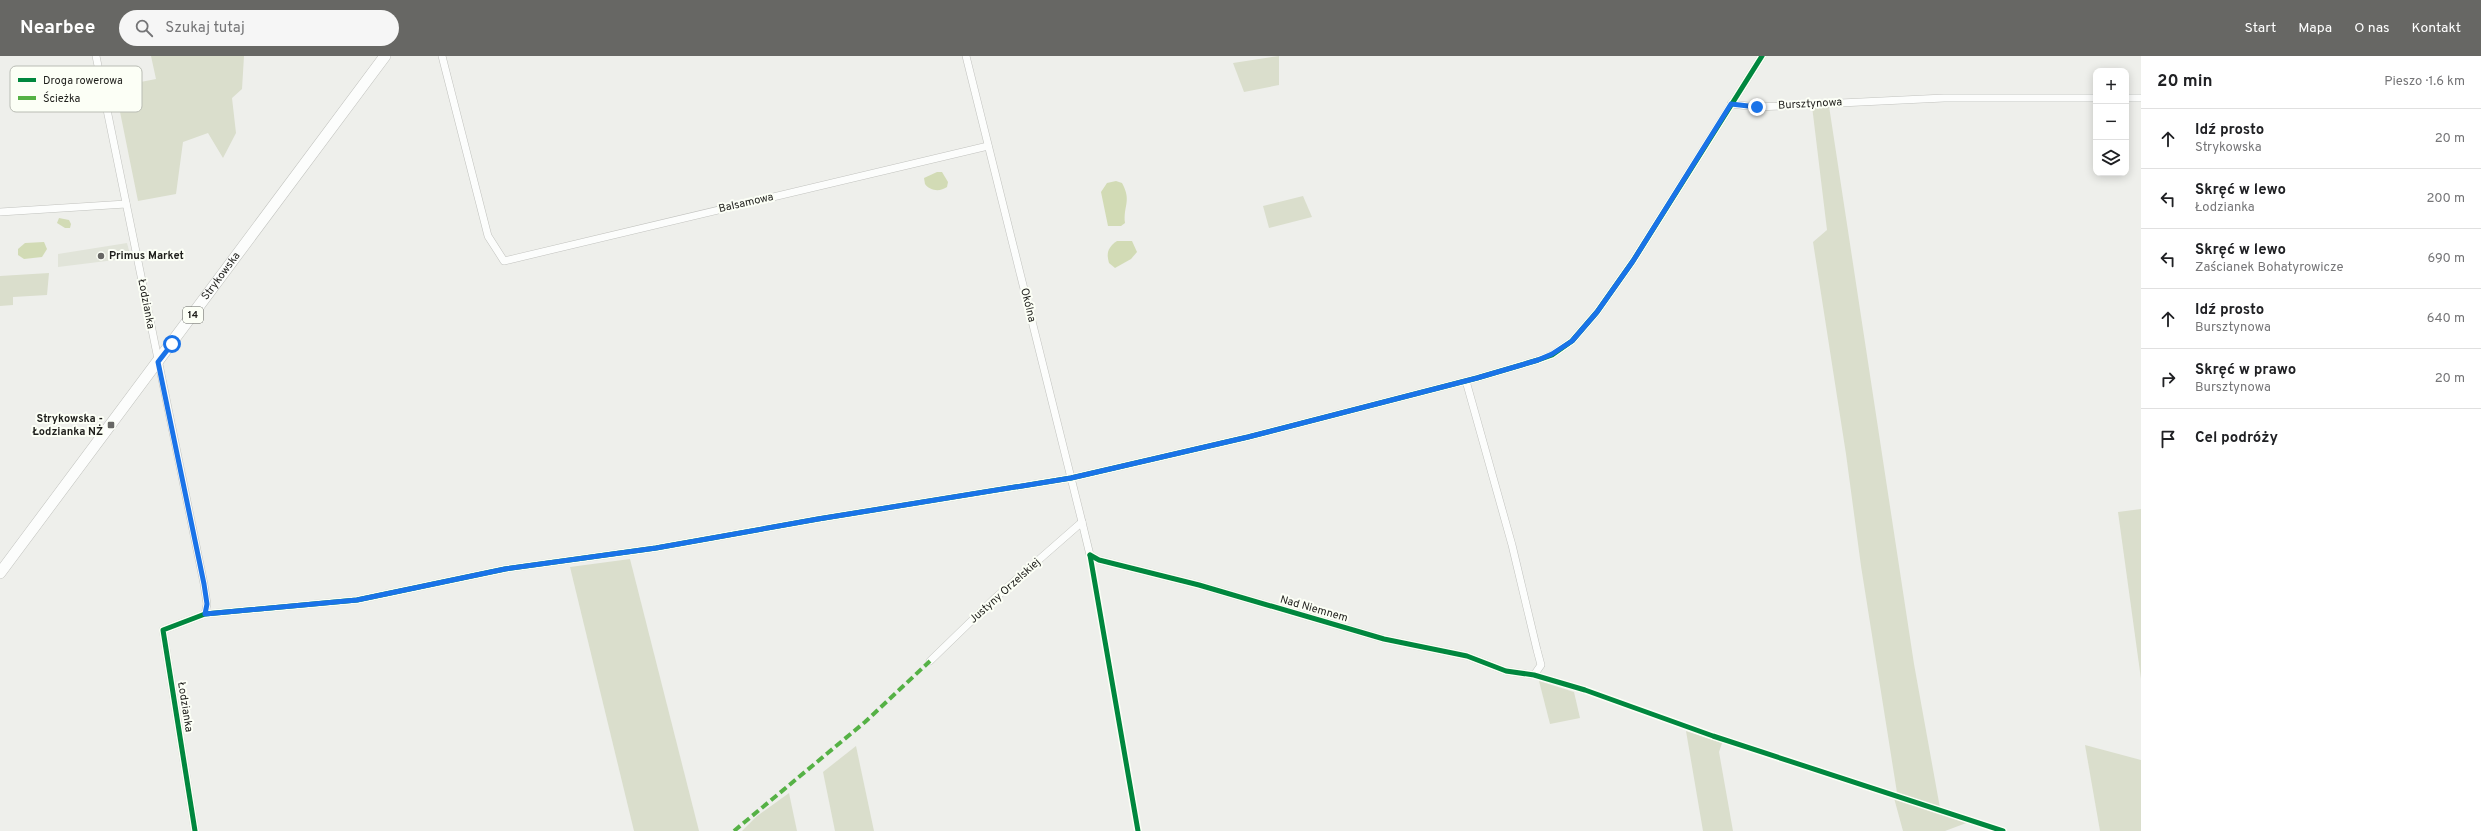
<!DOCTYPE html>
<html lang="pl">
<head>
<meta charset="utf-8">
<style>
	:root { --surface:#fff; --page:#f6f6f6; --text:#202124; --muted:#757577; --line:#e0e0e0; --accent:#676764 }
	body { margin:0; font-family:Overpass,sans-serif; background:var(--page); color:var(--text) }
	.controls { position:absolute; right:12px; top:12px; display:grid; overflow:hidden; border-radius:8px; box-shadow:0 2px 10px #0003 }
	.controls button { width:36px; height:36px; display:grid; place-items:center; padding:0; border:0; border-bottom:1px solid var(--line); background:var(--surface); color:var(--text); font:20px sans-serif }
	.stop { position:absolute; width:12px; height:12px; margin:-9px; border:3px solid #1a73e8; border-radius:50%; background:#fff }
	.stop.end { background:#1a73e8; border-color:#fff; box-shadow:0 1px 4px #0008 }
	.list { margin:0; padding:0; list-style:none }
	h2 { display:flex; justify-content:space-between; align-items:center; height:52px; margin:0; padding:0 16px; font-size:17px }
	h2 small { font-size:13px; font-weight:400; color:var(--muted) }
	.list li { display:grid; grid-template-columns:26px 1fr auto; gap:12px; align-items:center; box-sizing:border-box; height:60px; padding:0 16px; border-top:1px solid var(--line) }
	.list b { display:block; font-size:15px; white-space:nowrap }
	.list p { margin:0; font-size:13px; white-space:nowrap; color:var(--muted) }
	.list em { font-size:13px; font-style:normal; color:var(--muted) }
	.icon { flex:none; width:22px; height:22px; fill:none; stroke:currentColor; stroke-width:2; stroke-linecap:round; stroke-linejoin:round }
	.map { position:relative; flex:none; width:2141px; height:775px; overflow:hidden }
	header { display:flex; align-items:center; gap:24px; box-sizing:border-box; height:56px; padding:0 20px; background:var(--accent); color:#fff }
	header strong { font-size:19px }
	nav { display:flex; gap:22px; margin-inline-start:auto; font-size:14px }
	.search { width:280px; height:36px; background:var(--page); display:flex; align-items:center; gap:10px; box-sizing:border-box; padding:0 14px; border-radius:22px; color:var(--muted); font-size:15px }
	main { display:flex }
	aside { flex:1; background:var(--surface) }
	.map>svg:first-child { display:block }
	.built { fill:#e1e4d9 }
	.green { fill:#dadecc }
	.water { fill:#d2dbb5 }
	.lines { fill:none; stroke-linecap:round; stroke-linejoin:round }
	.minor-casing { stroke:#c1c2be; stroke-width:8 }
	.primary-casing { stroke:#c1c2be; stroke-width:12 }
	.minor { stroke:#fcfdfc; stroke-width:7 }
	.primary { stroke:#fcfdfc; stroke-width:11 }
	.quiet { stroke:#55b145; stroke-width:4; stroke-dasharray:8 4; stroke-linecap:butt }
	.cycleway-casing { stroke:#fcfff6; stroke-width:8 }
	.cycleway { stroke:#00873e; stroke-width:5 }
	.route { stroke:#1a73e8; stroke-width:5 }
	.poi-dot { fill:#676764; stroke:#fcfff6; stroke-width:1.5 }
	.labels { text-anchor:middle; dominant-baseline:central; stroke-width:4; stroke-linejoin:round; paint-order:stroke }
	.shield { fill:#fcfff6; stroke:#61625d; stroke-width:1 }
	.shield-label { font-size:10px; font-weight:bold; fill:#1e1e1b }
	.street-label { font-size:11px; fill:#1e1e1b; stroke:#fcfff6 }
	.poi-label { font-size:11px; font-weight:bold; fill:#1e1e1b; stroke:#fcfff6; text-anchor:start }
	.key { fill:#fcfff6; stroke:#b9bcb4; stroke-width:1 }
	.key-label { font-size:11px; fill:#1e1e1b }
</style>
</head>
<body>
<header>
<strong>Nearbee</strong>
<div class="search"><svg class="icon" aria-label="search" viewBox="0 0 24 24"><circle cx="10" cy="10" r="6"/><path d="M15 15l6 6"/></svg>Szukaj tutaj</div>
<nav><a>Start</a><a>Mapa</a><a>O nas</a><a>Kontakt</a></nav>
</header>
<main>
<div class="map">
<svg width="2141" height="775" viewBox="0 0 2141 775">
	<rect width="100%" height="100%" fill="#eeefeb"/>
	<path class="built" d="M 127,187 L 131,202 L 58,211 L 58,198 Z"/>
	<g class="green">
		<path d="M 151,0 L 244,0 L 242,33 L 232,42 L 236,77 L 223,102 L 208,77 L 183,86 L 176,138 L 138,145 L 115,31 L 156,23 Z"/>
		<path d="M 1279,0 L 1279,29 L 1244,36 L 1233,7 Z"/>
		<path d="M 1812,50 L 1829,50 L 1914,608 L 1940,752 L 1937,757 L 1969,766 L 1945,775 L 1903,775 L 1894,742 L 1898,743 L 1861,510 L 1846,398 L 1813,186 L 1827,174 Z"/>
		<path d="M 1303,140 L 1312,161 L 1269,172 L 1263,150 Z"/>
		<path d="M 49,217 L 47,239 L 13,241 L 13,249 L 0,250 L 0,220 Z"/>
		<path d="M 2141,453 L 2141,623 L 2118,456 Z"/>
		<path d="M 630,503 L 699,775 L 634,775 L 570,511 Z"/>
		<path d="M 1539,625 L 1574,636 L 1580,662 L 1550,668 Z"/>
		<path d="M 1686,675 L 1722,687 L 1719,696 L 1733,775 L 1703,775 Z"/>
		<path d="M 2085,689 L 2141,704 L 2141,775 L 2100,775 Z"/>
		<path d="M 856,690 L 874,775 L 835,775 L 823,716 Z"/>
		<path d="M 789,737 L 797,775 L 742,775 L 757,760 Z"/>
	</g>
	<g class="water">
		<path d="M 937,116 L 942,116 L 948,126 L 947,131 C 940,136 930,135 925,128 L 924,122 Z"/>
		<path d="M 1116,125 L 1122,127 C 1132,145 1123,150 1125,167 L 1121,170 L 1108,170 L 1101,136 L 1107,127 Z"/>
		<path d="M 59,162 L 69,164 L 71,168 L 70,172 L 65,172 L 57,167 Z"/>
		<path d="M 1117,185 L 1132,185 L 1137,196 L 1131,203 L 1115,212 L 1109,207 C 1106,197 1108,191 1117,185 Z"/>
		<path d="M 44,186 L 47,193 L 42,201 L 24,203 L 18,199 L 18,193 L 25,187 Z"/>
	</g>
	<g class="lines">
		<g class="minor-casing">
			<g id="minor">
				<path d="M 96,0 L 204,528 L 207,548 L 205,558"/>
				<path d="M 442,0 L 488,180 L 504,205 L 988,90"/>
				<path d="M 966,0 L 1082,466 L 1090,499 L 1099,504 L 1199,529 L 1384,583 L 1467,600 L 1506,615 L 1534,619 L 1541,609 L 1537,594 L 1512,489 L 1466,325"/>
				<path d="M 2126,42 L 2141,42"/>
				<path d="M 1731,48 L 1757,51 L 1944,42 L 2096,42"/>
				<path d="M 0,156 L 126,148"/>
				<path d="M 930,605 L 994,543 L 1082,466"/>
				<path d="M 195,775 L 163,574 L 205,558 L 357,544 L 505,513 L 656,492 L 818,463 L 1071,422 L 1248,381 L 1477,322 L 1538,304 L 1552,299 L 1572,285 L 1597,256 L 1633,205 L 1762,0"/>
			</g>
		</g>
		<g class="primary-casing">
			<g id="primary">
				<path id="s1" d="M 0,517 L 385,0"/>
			</g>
		</g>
		<use href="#minor" class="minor"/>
		<use href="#primary" class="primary"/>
		<path class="quiet" d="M 734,775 L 865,666 L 930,605"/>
		<g class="cycleway-casing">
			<g id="cycleway">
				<path d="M 1090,499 L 1099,504 L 1199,529 L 1384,583 L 1467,600 L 1506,615 L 1534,619 L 1585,634 L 1713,680 L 2003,775"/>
				<path d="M 1090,499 L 1138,775"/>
				<path d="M 195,775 L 163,574 L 205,558 L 357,544 L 505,513 L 656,492 L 818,463 L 1071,422 L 1248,381 L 1477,322 L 1538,304 L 1552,299 L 1572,285 L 1597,256 L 1633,205 L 1762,0"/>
			</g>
		</g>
		<use href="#cycleway" class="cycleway"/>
	</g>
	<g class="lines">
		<path class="route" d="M 172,288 L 158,306 L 204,528 L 207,548 L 205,558 L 357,544 L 505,513 L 656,492 L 818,463 L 1071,422 L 1248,381 L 1477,322 L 1538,304 L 1552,298 L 1572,285 L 1597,256 L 1633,205 L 1731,48 L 1757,51"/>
	</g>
	<g class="poi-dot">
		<circle cx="101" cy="200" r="4"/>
		<rect x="107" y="365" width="8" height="8" rx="2"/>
	</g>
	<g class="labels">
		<rect class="shield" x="183" y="251" width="20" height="16" rx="3"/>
		<g class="shield-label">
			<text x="193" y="259">14</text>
		</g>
		<g class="street-label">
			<text transform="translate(1810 48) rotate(-3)">Bursztynowa</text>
			<text transform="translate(746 147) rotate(-13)">Balsamowa</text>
			<text stroke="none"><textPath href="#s1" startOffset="370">Strykowska</textPath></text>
			<text transform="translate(146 248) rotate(79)">Łodzianka</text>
			<text transform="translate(1028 249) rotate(76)">Okólna</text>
			<text transform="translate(1005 535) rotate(-42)">Justyny Orzelskiej</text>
			<text transform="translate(1314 553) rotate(16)">Nad Niemnem</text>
			<text transform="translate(185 651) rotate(81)">Łodzianka</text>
		</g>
		<g class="poi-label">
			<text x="109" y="200">Primus Market</text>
			<text x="103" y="363" text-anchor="end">Strykowska -<tspan x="103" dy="13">Łodzianka NŻ</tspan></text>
		</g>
	</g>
	<rect x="10" y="10" width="132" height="46" rx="6" class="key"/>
	<rect x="18" y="22" width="18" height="4" fill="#00873e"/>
	<rect x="18" y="40" width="18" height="4" fill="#55b145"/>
	<g class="key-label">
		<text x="43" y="28">Droga rowerowa</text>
		<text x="43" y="46">Ścieżka</text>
	</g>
</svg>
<div class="controls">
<button>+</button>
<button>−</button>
<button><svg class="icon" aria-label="layers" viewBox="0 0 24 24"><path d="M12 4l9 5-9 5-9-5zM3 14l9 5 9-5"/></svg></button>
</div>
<div class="stop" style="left:172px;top:288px"></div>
<div class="stop end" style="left:1757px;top:51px"></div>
</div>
<aside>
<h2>20 min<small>Pieszo · 1.6 km</small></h2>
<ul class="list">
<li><svg class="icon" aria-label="ahead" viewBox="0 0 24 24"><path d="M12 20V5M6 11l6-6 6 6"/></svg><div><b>Idź prosto</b><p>Strykowska</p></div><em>20 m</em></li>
<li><svg class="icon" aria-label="left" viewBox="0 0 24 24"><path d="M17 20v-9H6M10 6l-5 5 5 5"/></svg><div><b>Skręć w lewo</b><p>Łodzianka</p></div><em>200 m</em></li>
<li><svg class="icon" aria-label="left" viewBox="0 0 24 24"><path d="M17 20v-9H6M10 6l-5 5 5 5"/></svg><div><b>Skręć w lewo</b><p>Zaścianek Bohatyrowicze</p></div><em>690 m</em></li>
<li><svg class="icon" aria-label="ahead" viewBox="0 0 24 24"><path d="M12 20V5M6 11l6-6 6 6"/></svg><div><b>Idź prosto</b><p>Bursztynowa</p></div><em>640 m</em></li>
<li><svg class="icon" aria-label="right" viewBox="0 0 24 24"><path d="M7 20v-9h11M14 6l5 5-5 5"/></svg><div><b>Skręć w prawo</b><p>Bursztynowa</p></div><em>20 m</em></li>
<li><svg class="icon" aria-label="arrive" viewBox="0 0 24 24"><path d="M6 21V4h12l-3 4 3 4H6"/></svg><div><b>Cel podróży</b></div></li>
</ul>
</aside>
</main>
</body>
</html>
